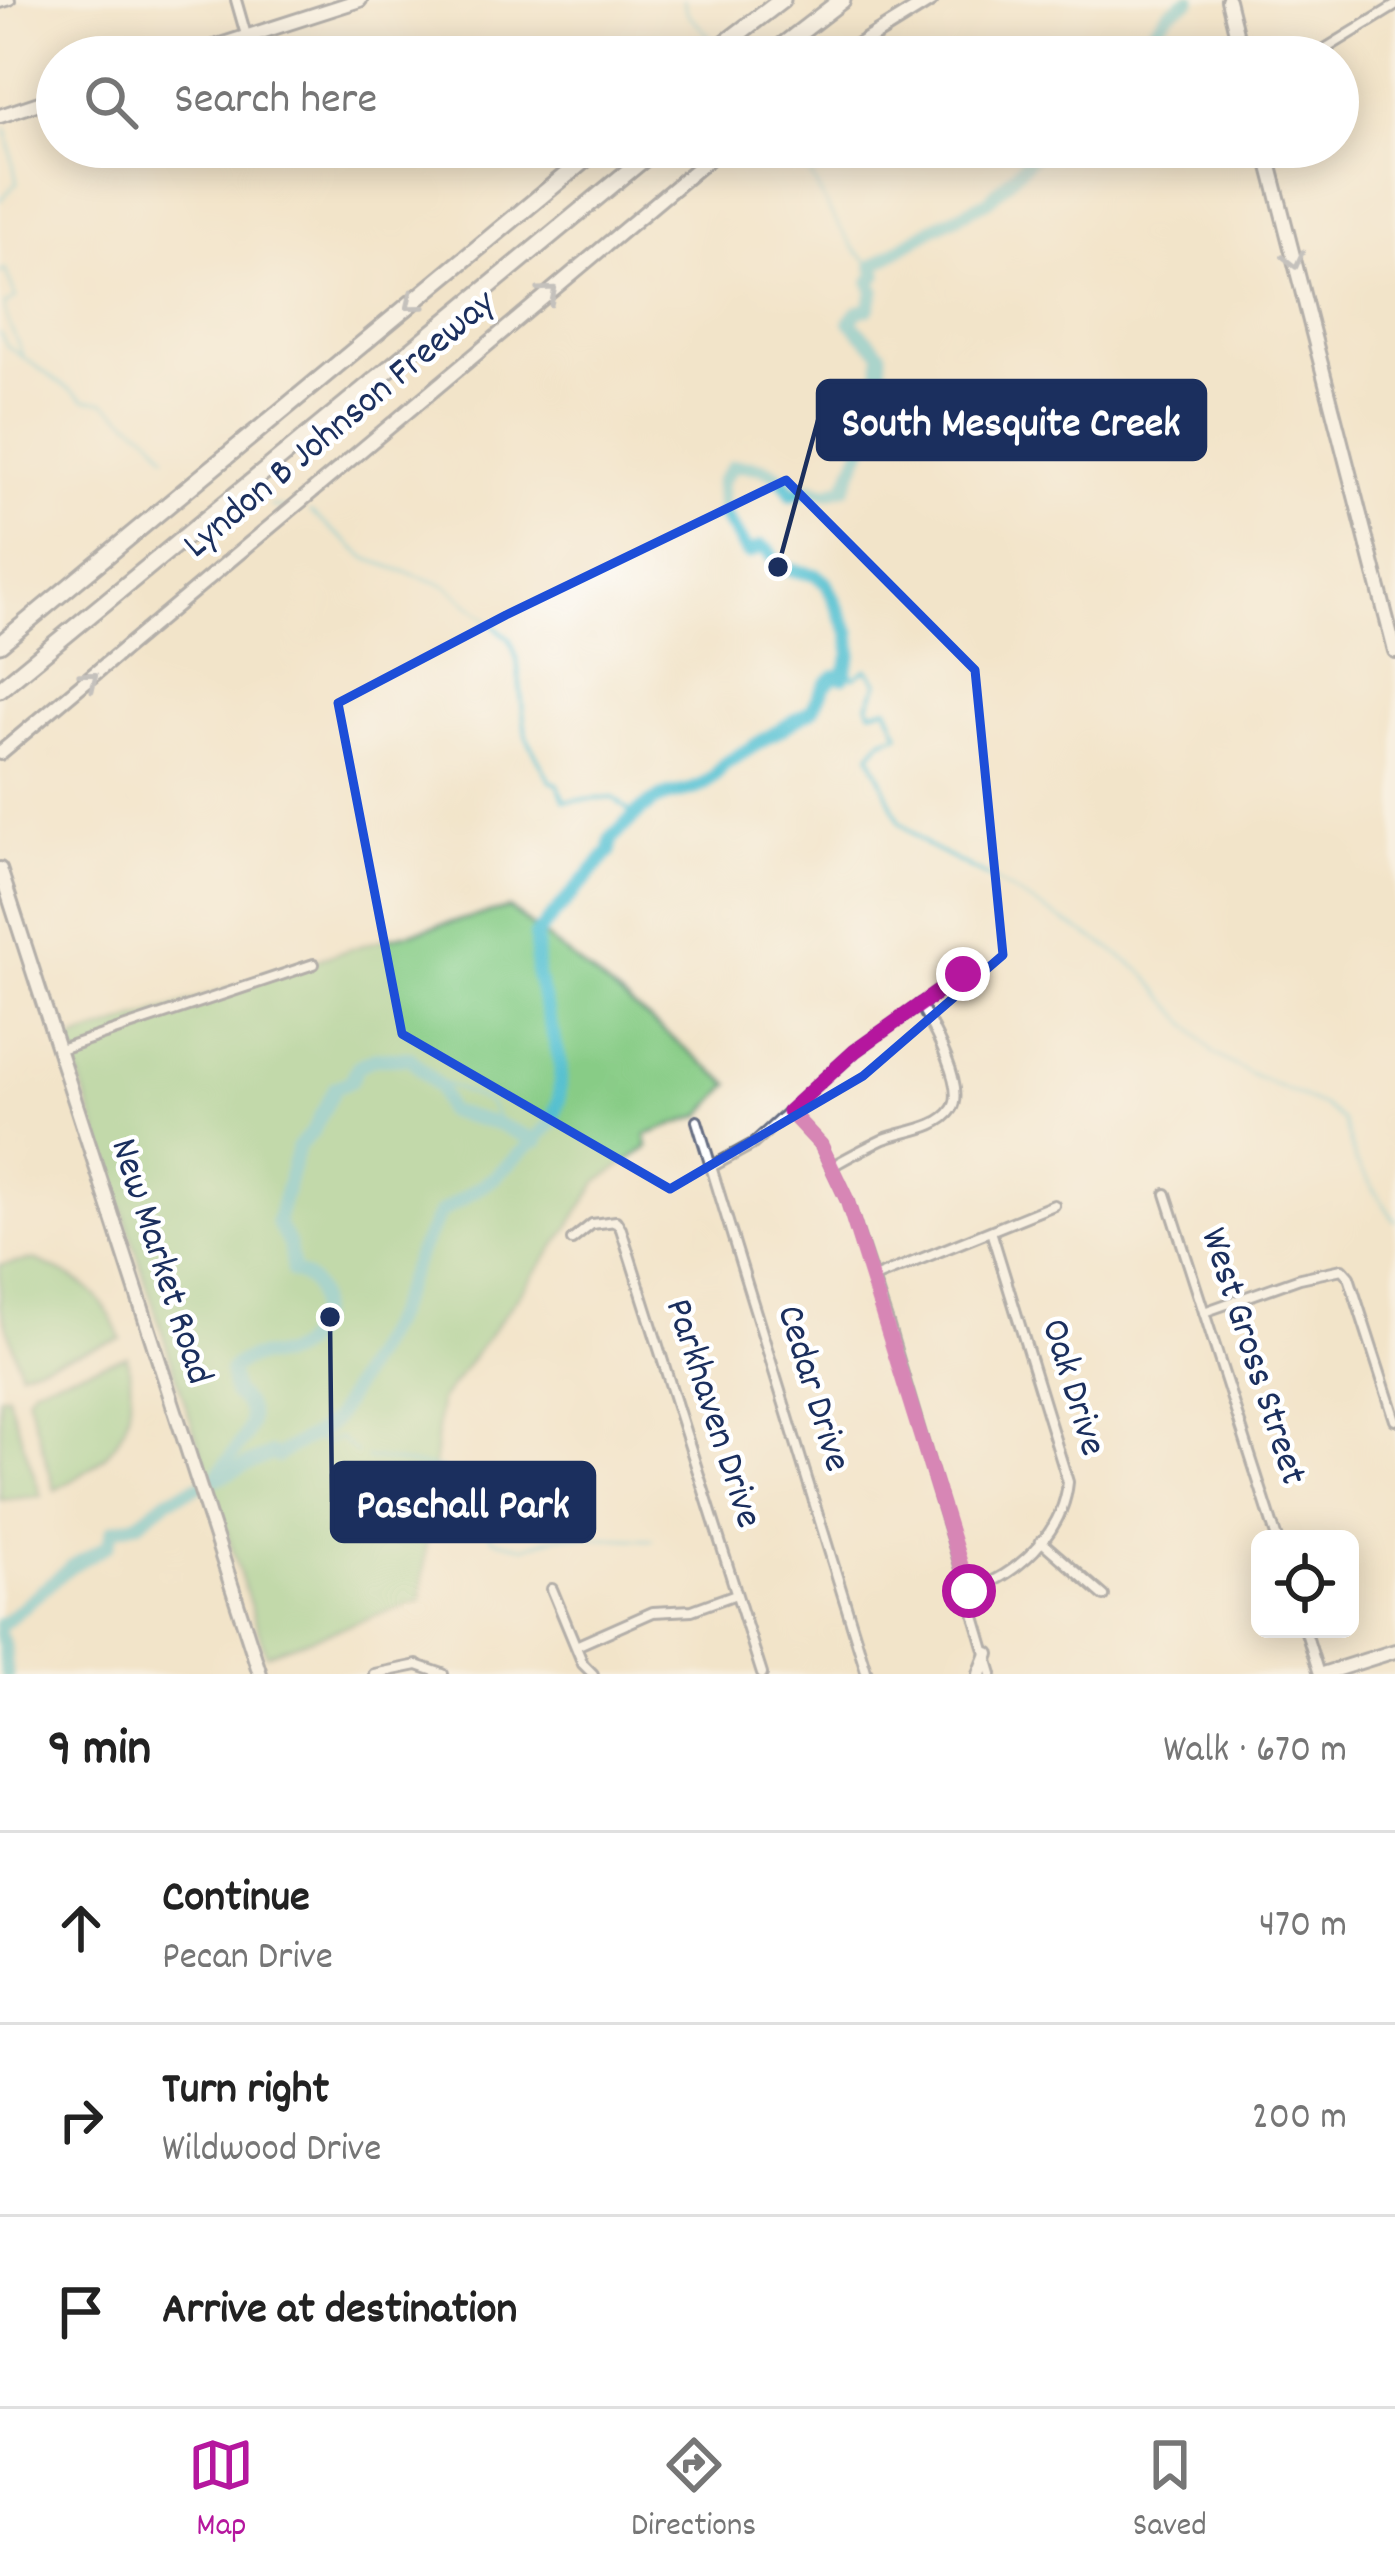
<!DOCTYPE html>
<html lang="en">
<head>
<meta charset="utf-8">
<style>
	:root { --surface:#fff; --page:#f2f2f2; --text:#222; --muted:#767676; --line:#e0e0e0; --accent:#b5179e }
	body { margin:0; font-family:Dekko,sans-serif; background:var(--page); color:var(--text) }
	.controls { position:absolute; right:36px; bottom:36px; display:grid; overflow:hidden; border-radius:18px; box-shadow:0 6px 30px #0003 }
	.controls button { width:108px; height:108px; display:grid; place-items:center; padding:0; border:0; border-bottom:3px solid var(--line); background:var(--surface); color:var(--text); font:60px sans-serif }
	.stop { position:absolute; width:36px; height:36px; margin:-27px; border:9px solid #b5179e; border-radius:50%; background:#fff }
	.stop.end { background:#b5179e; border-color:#fff; box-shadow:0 3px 12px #0008 }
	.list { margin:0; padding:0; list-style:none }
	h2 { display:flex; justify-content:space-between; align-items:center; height:156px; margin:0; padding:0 48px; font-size:51px }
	h2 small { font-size:39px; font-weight:400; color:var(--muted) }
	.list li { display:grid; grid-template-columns:78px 1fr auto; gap:36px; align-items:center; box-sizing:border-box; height:192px; padding:0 48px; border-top:3px solid var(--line) }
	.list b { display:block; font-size:45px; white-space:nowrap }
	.list p { margin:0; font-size:39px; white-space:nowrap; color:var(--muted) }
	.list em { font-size:39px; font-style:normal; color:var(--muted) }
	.icon { flex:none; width:66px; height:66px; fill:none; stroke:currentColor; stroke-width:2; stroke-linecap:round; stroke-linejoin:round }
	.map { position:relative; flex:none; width:1395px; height:1674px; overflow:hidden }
	.search { position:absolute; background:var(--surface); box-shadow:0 6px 30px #0003; left:36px; right:36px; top:36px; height:132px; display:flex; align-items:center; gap:30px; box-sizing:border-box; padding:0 42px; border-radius:66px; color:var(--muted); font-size:45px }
	.sheet { height:732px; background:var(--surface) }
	nav { display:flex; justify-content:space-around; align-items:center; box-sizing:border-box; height:168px; border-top:3px solid var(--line); background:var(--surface); font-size:33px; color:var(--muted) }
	nav a { display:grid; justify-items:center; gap:6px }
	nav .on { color:var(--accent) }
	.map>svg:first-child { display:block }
	.green { fill:#88cc86; stroke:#527e72; stroke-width:3 }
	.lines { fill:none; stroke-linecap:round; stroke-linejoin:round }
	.stream { stroke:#55c0cf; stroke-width:3 }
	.river { stroke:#55c0cf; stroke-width:14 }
	.street-casing { stroke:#666e83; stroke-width:14 }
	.secondary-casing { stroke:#666e83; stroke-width:18 }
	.primary-casing { stroke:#666e83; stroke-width:18 }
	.highway-casing { stroke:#666e83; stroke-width:21 }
	.street { stroke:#fff; stroke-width:8 }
	.secondary { stroke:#fff; stroke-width:12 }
	.primary { stroke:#fff; stroke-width:12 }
	.highway { stroke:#fff; stroke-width:15 }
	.oneway { stroke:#8d97ae }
	.route { stroke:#b5179e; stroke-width:15 }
	.marked { fill:none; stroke:#1d4ed8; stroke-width:9; stroke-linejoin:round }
	.labels { text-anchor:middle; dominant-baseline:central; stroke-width:9; stroke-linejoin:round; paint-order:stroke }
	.street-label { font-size:39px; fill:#1b2f5e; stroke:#fff }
	.leader { fill:none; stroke:#1b2f5e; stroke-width:4.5 }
	.callout-dot { fill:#1b2f5e; stroke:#fff; stroke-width:4.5 }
	.callout { fill:#1b2f5e; stroke:#1b2f5e; stroke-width:4.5 }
	.callout-label { font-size:42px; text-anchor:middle; font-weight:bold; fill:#fff }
</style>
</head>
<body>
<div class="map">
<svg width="1395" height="1674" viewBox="0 0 1395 1674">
	<rect width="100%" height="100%" fill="#fff"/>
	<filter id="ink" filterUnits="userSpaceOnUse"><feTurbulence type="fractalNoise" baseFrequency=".00833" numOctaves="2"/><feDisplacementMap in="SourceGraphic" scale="24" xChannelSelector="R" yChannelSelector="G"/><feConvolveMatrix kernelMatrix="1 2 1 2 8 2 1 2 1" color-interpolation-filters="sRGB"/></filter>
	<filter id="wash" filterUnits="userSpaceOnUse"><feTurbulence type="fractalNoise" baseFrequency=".004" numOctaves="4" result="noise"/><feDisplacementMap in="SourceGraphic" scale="48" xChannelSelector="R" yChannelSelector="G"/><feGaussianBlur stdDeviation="2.7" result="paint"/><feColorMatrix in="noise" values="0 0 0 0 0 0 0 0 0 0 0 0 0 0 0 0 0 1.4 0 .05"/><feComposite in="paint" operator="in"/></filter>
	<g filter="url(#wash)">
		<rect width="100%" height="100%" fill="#f2e4c9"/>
		<g class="green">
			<path d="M 509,908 L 730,1084 L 702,1115 L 646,1135 L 648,1147 L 598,1182 L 565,1233 L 440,1401 L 421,1600 L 266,1654 L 68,1041 L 369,943 Z"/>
			<path d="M 34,1260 C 80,1278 103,1292 121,1339 L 20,1371 L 0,1305 L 0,1265 Z"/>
			<path d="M 127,1356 C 141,1426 116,1459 55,1490 L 27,1396 L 34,1386 Z"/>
			<path d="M 7,1394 L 41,1496 L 0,1500 L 0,1396 Z"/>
		</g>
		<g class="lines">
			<g class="stream">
				<path d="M 683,0 L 687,13 L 711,38"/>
				<path d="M 796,147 L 831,214 L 855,250 L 873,266"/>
				<path d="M 0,200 L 17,183 L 6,127"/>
				<path d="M 0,273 L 5,269 L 16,298 L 4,305 C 5,321 17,339 23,356"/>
				<path d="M 0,333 L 7,346 L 84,400 L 104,402 L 153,438 L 166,455"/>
				<path d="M 271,506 L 286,509"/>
				<path d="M 310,512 L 368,559 L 447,586 L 510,639 L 517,659 L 526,736 L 550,781 L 558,784 L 564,801 L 614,798 L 636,817"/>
				<path d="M 848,663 L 853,678 L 867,669 L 878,683 L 868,704 L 871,711 L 887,707 L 899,734 L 882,740 L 870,754 L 900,822 L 929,847 L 990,878 L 1103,944 L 1143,972 L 1214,1054 L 1250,1074 L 1324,1106 L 1343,1121 L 1356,1162 L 1395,1221"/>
				<path d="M 434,1079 L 488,1102 L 503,1126"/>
				<path d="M 308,1438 L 326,1443 L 339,1438 L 356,1453"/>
				<path d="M 367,1458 L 442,1469 L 456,1496 L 476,1513 L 493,1539 L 503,1542 L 524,1547 L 560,1536 L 652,1540"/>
			</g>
			<g class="river">
				<path d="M 1131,57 L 1169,12 L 1190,0"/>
				<path d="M 217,1477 C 234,1447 272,1420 234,1393 L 230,1371 C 244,1355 257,1357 275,1356 C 302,1356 322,1324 318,1298 C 316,1283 307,1276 293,1272 L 289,1245 L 277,1222 L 298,1147 L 313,1131 L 335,1088 L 351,1081 L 358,1066 L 375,1058 L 410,1058 L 440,1088 L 447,1111 L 497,1124 L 537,1141"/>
				<path d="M 0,1626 L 70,1567 L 108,1545 L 113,1530 L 138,1523 L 167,1500 L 271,1454 L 278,1456 C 296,1441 317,1437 334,1420 L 394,1315 L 417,1256 L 440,1213 L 495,1177 L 551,1124 L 559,1100 L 561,1064 L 537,976 L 536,935 L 610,851 L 611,839 C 624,827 640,808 656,800 C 683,787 702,797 723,765 L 812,710 L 825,685 L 835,676 L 843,677 L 851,654 L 850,634 L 827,584 L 816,575 L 778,567 L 769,551 L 761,547 L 748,553 L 723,514 L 721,482 L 733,466 C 760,465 779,469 792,494 L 812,488 L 827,493 L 845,487 L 878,412 L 881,353 L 850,322 L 857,312 L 869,308 L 874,290 L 870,282 L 877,274 L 873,266 L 933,228 L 988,201 L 1042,147"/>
				<path d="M 0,1634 L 5,1646 L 7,1674"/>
			</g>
		</g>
	</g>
	<g filter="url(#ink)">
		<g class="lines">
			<g class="street-casing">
				<g id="street">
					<path d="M 236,0 L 246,35"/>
					<path d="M 0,3 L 10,0"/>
					<path d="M 1312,57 L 1395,6"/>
					<path d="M 60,1049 L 314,964"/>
					<path d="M 789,1111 L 821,1145 L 847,1200 L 888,1323 L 992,1674"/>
					<path d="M 697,1121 L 867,1674"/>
					<path d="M 834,1165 C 850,1156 867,1147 884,1139 C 904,1131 939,1129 952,1109 C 967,1088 931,1024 920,1004"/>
					<path d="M 711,1167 L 753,1144 L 855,1051 L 963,974"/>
					<path d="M 1166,1194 L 1277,1539"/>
					<path d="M 572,1240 L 592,1224 L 616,1221 L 621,1229 L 762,1674"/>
					<path d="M 874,1278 L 1054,1205"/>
					<path d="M 1204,1312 L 1300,1278 L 1342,1269 L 1349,1277 L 1395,1420"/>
					<path d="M 1041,1541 L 1104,1596"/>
					<path d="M 552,1589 L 583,1664 L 593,1674"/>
					<path d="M 969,1591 C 1016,1576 1063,1534 1068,1482 L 991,1231"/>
					<path d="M 1305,1629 L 1319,1674"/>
					<path d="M 576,1646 L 653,1612 L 692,1610 L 736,1594"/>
					<path d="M 374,1674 L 417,1665 L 443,1674"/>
				</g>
			</g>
			<g class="secondary-casing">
				<g id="secondary">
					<path d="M 183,57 L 360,0"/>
					<path d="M 839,57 L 931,0"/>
					<path d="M 0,116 L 57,97"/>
					<path d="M 0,753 L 723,147"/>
					<path d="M 0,869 L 260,1674"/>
					<path d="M 980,1674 L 988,1654"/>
					<path d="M 1322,1674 L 1395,1651"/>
				</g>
			</g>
			<g class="primary-casing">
				<g id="primary">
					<path d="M 1228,0 L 1242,57"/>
					<path d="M 1265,147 L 1395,651"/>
				</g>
			</g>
			<g class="highway-casing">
				<g id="highway">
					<path d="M 707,57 L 782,0"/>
					<path d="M 768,57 L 842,0"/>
					<path d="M 0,644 L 600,147"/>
					<path d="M 0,689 L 658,147"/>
				</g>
			</g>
			<use href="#street" class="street"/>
			<use href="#secondary" class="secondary"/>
			<use href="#primary" class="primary"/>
			<use href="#highway" class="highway"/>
		</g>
		<defs><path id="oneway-chevron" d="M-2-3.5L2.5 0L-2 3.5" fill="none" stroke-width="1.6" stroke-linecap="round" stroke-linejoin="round" transform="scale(3)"/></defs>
		<g class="oneway">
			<use href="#oneway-chevron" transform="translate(1294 260) rotate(76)"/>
			<use href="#oneway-chevron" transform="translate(549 293) rotate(-40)"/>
			<use href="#oneway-chevron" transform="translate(413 303) rotate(141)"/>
			<use href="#oneway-chevron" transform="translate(90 679) rotate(-39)"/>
		</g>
	</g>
	<g class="lines" filter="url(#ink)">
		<path class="route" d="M 963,974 L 855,1051 L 789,1111 L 821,1145 L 847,1200 L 969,1591"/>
	</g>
	<path d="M0 0H1395V1674H0ZM 786,480 L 975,670 L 1003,955 L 863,1076 L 670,1189 L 402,1034 L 338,703 L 506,615 Z" fill="#f2e4c9" fill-opacity=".55" fill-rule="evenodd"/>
	<path class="marked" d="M 786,480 L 975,670 L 1003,955 L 863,1076 L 670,1189 L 402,1034 L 338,703 L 506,615 Z"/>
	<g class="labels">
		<g class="street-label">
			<text transform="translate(341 426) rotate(-40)">Lyndon B Johnson Freeway</text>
			<text transform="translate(159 1262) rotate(72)">New Market Road</text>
			<text transform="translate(1251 1357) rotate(72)">West Gross Street</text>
			<text transform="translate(1071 1388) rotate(73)">Oak Drive</text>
			<text transform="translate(811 1389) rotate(73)">Cedar Drive</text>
			<text transform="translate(711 1414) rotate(72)">Parkhaven Drive</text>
		</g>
	</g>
	<path class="leader" d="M778 567L818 420M330 1317L332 1502"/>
	<g class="callout-dot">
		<circle cx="778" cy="567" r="12"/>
		<circle cx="330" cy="1317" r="12"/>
	</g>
	<g class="callout">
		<rect x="818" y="381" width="387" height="78" rx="12"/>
		<rect x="332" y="1463" width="262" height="78" rx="12"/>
	</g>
	<g class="callout-label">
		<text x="1011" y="435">South Mesquite Creek</text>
		<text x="463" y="1517">Paschall Park</text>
	</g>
</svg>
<div class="controls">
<button><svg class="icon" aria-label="locate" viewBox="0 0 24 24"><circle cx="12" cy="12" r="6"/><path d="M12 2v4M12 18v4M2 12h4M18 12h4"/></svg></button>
</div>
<div class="stop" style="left:969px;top:1591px"></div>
<div class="stop end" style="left:963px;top:974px"></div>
<div class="search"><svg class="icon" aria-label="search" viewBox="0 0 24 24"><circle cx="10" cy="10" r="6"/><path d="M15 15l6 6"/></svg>Search here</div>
</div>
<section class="sheet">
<h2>9 min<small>Walk · 670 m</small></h2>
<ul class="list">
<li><svg class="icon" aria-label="ahead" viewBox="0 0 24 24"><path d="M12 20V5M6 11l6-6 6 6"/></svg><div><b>Continue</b><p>Pecan Drive</p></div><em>470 m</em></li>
<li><svg class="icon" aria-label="right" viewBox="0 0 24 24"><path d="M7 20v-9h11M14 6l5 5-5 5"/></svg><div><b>Turn right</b><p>Wildwood Drive</p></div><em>200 m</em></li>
<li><svg class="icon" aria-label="arrive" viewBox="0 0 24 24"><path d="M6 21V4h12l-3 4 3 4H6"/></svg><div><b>Arrive at destination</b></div></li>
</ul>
</section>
<nav>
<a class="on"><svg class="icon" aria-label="map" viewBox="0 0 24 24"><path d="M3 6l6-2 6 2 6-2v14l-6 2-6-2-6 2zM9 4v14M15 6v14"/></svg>Map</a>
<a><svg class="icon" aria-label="directions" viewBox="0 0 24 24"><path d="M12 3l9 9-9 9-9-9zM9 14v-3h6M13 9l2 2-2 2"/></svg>Directions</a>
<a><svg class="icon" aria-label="saved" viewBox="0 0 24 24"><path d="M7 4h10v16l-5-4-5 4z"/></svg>Saved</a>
</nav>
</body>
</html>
